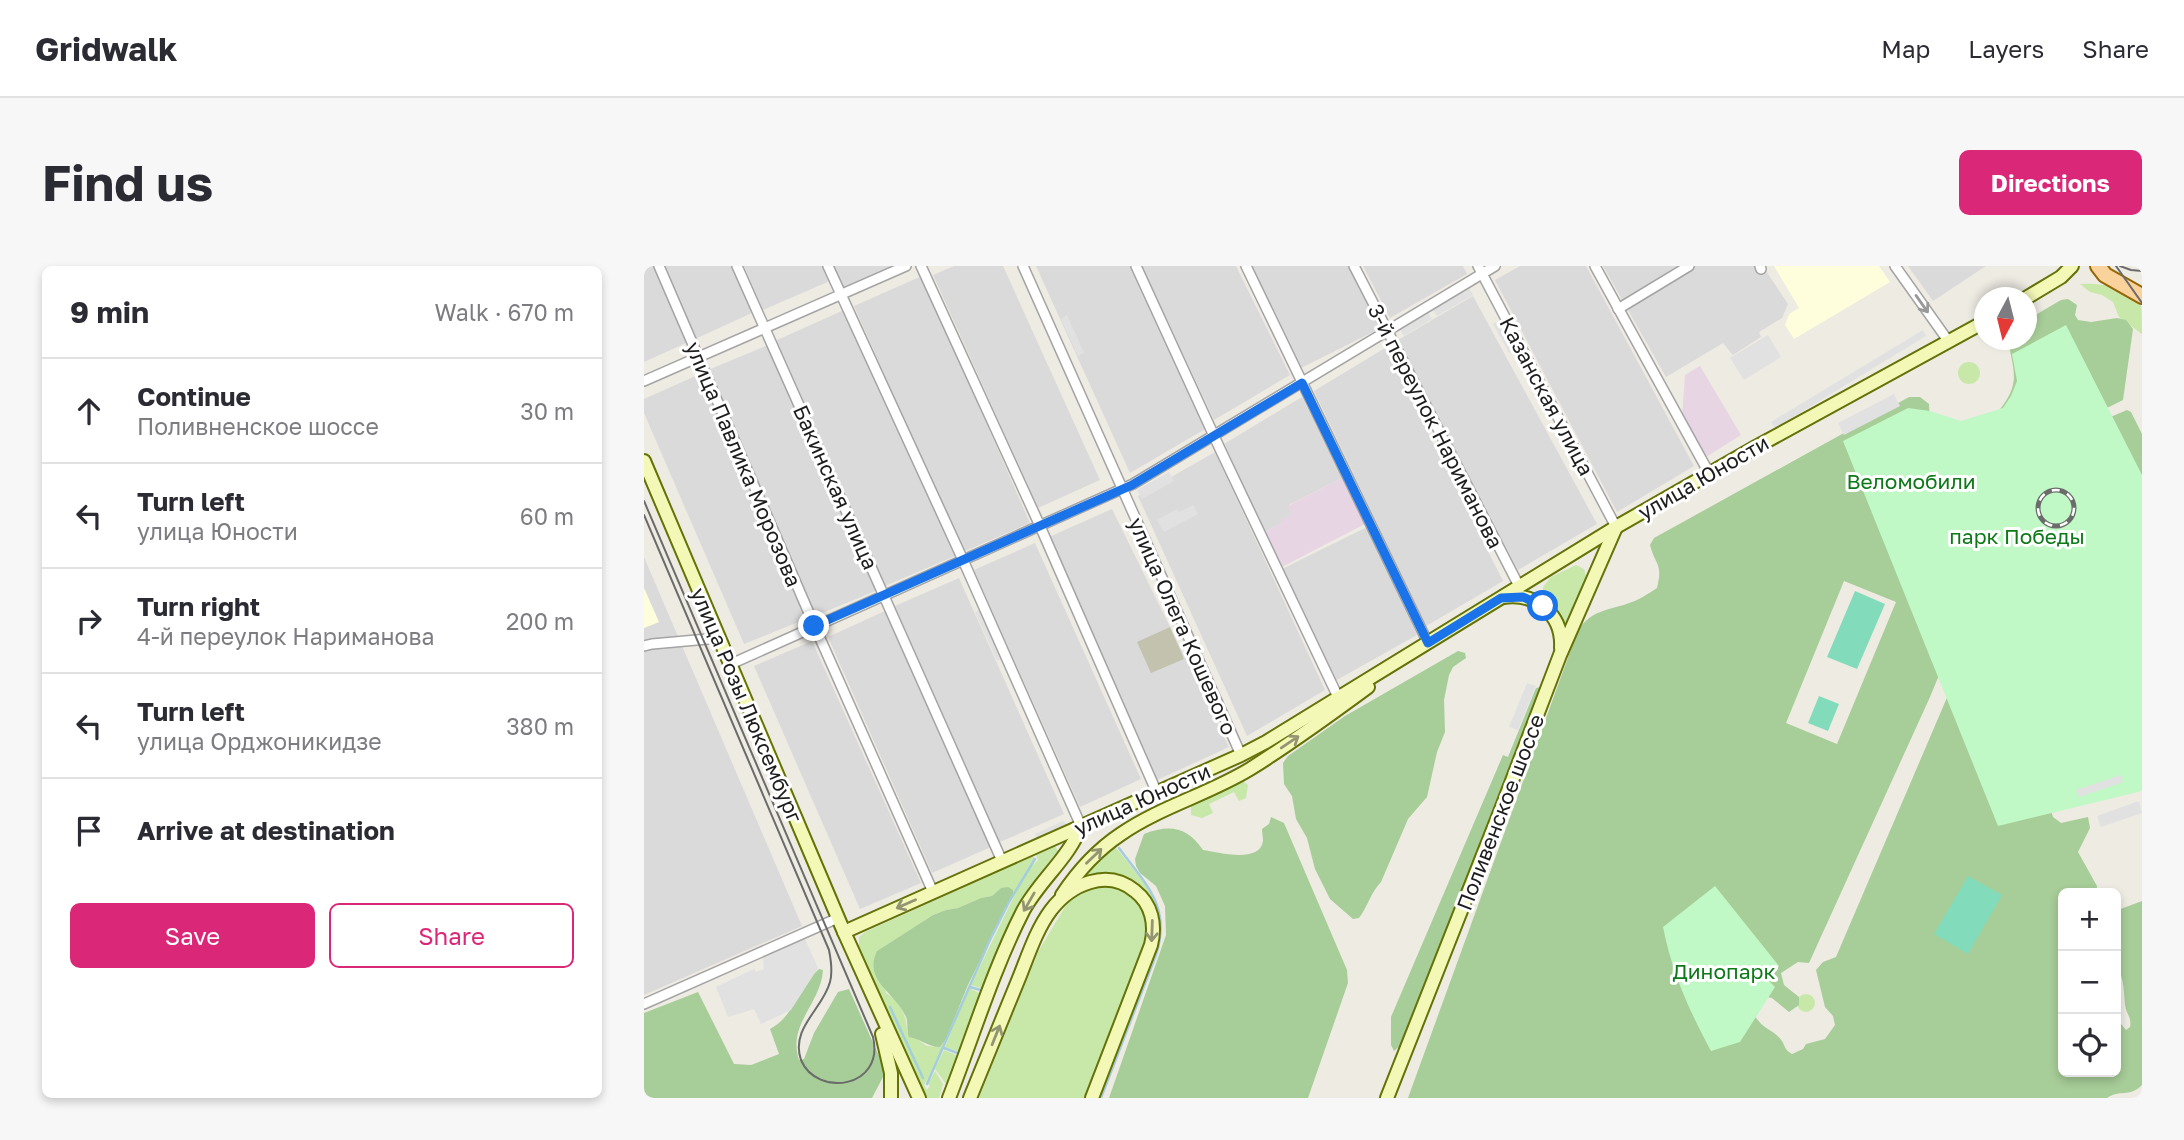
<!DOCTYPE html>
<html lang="en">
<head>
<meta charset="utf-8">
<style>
	:root { --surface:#fff; --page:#f7f7f7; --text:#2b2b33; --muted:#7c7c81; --line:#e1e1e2; --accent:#db2777 }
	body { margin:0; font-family:"Golos Text",sans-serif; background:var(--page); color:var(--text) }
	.controls { position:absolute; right:21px; bottom:21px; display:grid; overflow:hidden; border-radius:10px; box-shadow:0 4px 10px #0003 }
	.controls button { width:63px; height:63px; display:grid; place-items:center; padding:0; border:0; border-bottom:2px solid var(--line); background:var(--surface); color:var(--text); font:35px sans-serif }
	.compass { position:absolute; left:1330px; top:21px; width:63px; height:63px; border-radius:50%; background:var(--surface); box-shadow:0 4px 10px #0003; rotate:187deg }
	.stop { position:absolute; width:21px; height:21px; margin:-16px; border:5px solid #1a73e8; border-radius:50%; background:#fff }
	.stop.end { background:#1a73e8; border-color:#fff; box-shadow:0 2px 7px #0008 }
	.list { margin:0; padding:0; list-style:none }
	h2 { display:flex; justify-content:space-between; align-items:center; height:91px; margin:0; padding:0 28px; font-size:30px }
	h2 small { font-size:23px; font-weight:400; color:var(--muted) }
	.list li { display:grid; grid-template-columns:46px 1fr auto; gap:21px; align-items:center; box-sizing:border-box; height:105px; padding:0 28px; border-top:2px solid var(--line) }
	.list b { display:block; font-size:26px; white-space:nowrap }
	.list p { margin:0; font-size:23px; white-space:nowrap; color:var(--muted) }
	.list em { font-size:23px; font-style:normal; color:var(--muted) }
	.actions { display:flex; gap:14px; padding:21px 28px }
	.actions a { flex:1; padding:16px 0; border:2px solid var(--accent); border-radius:10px; text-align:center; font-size:24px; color:var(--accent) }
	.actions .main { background:var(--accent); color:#fff }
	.icon { flex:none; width:38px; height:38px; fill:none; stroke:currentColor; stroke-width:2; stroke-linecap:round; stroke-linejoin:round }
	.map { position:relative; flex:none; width:1498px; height:832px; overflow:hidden; border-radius:10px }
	header { display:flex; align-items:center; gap:42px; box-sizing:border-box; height:98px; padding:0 35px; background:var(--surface); border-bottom:2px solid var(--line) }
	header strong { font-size:33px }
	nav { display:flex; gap:38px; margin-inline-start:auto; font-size:24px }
	.intro { display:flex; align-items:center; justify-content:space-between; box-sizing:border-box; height:168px; padding:0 42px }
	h1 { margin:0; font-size:49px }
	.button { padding:18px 32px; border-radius:10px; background:var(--accent); color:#fff; font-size:24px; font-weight:700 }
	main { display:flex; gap:42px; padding:0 42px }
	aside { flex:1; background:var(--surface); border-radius:10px; box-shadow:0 4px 10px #0003 }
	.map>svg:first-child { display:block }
	.residential { fill:#dbdada }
	.industrial { fill:#e7d5e4 }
	.education { fill:#fefedc }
	.construction { fill:#c2c2af }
	.grass { fill:#c7e8a9 }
	.forest { fill:#a7cd98; fill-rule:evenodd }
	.park { fill:#c0f8c6 }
	.pitch { fill:#82dcbb }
	.parking { fill:#e1e1e1 }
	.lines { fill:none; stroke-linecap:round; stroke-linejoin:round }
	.stream { stroke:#a4cedb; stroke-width:2.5 }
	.street-casing { stroke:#a4a4a4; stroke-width:12 }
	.secondary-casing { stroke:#647207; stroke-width:16 }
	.primary-casing { stroke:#946603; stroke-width:18 }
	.street { stroke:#fff; stroke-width:9 }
	.secondary { stroke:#f4f8b7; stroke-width:12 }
	.primary { stroke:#fad39c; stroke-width:14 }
	.tram { stroke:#6b6b6b; stroke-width:2 }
	.rail-casing { stroke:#6b6b6b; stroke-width:5 }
	.rail { stroke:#fff; stroke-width:2.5; stroke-dasharray:8; stroke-linecap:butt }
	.oneway { stroke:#999 }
	.oneway2 { stroke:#939572 }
	.route { stroke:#1a73e8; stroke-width:9 }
	.labels { text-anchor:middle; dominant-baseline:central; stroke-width:6; stroke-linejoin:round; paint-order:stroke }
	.street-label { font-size:21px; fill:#1d1d1d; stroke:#fff }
	.park-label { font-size:21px; fill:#0d7918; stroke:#fff }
</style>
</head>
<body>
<header>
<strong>Gridwalk</strong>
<nav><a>Map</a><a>Layers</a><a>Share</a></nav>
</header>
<div class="intro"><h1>Find us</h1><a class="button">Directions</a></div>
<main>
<aside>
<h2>9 min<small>Walk · 670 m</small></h2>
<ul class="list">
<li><svg class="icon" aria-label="ahead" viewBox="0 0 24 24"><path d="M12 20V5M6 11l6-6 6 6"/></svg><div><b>Continue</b><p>Поливненское шоссе</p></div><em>30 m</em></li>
<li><svg class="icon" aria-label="left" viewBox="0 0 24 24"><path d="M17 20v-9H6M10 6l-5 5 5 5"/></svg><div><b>Turn left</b><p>улица Юности</p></div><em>60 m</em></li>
<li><svg class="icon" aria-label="right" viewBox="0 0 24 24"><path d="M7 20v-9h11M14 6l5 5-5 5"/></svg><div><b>Turn right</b><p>4-й переулок Нариманова</p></div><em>200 m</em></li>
<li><svg class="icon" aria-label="left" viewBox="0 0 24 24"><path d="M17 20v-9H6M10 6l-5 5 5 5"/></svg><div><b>Turn left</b><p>улица Орджоникидзе</p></div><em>380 m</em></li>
<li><svg class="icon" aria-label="arrive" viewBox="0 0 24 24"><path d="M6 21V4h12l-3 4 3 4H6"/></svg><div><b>Arrive at destination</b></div></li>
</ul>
<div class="actions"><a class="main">Save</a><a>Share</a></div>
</aside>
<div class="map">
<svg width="1498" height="832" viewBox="0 0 1498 832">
	<rect width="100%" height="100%" fill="#eeebe3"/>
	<g class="residential">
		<path d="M 0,0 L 10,0 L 44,76 L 0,96 Z"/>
		<path d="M 20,0 L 89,0 L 110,46 L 51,73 Z"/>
		<path d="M 100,0 L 181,0 L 188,14 L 119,44 Z"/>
		<path d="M 187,0 L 256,0 L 198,25 Z"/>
		<path d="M 310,0 L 359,0 L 456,214 L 394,242 L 289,9 Z"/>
		<path d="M 392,0 L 486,0 L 563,162 L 486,207 Z"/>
		<path d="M 498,0 L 592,0 L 646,109 L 570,154 Z"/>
		<path d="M 608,0 L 704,0 L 737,62 L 657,102 Z"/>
		<path d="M 719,0 L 819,0 L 823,8 L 746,52 Z"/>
		<path d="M 876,0 L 942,0 L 1050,200 L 973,246 L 851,14 Z"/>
		<path d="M 959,0 L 1112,0 L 1117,8 L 1122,5 L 1144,38 L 1138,52 L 1115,66 L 1117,71 L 1089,89 L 1079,77 L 1022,111 Z"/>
		<path d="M 1264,0 L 1342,0 L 1289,35 Z"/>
		<path d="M 278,10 L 386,257 L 319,286 L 210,40 Z"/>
		<path d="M 829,30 L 953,258 L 874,304 L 754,74 Z"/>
		<path d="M 200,44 L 311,290 L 241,320 L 131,75 Z"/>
		<path d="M 124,79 L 234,324 L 171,350 L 64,104 Z"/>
		<path d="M 741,82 L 859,315 L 782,360 L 670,125 Z"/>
		<path d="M 56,108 L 162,353 L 100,378 L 0,147 L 0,133 Z"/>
		<path d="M 658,131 L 698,212 L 645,239 L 648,248 L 638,257 L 621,266 L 580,178 Z"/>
		<path d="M 571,186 L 681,424 L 603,470 L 494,230 Z"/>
		<path d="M 468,243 L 585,481 L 513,514 L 405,271 Z"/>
		<path d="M 723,261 L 773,369 L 691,415 L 638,303 Z"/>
		<path d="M 391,277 L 497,513 L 436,541 L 330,304 Z"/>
		<path d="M 0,291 L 158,660 L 0,729 Z"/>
		<path d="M 315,312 L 420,548 L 356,576 L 251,340 Z"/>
		<path d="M 243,344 L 347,581 L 288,607 L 184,371 Z"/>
		<path d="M 168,375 L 277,617 L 216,643 L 110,400 Z"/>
	</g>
	<g class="industrial">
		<path d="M 1056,100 L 1097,169 L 1062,191 L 1038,151 L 1041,109 Z"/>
		<path d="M 698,212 L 721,258 L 638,301 L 621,266 L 638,257 L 637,254 L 648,248 L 644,240 Z"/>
	</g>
	<g class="education">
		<path d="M 1130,0 L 1235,0 L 1246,16 L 1150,73 L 1141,59 L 1145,48 L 1155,42 Z"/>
		<path d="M 0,322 L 15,356 L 0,362 Z"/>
	</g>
	<path class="construction" d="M 526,361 L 540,393 L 507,407 L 493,376 Z"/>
	<g class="grass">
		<path d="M 1436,18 C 1454,16 1488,22 1497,40 C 1498,47 1498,60 1498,68 L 1475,51 L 1469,36 L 1458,29 L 1446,26 Z"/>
		<circle cx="1325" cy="107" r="11"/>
		<path d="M 932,299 L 940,303 L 942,310 L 923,361 L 899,326 L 899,321 L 907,311 Z"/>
		<path d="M 596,516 L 600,516 L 604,519 L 602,532 L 595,535 L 590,526 L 565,538 L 569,547 L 558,552 L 547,549 L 547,539 Z"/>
		<path d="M 411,580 L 414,585 C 377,627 358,670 339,723 L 327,719 L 376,618 L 369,628 L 369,626 L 357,622 L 348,630 L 337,632 L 314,642 L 302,644 L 289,649 L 233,685 L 242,727 C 256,736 263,749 263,766 L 283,780 L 296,781 L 302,773 L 289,804 L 280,819 L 283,824 L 286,820 L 284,818 L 291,805 L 299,818 L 295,832 L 282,832 L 215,683 L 215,671 L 221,666 L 389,590 L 391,593 L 388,600 L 394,594 L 392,589 Z"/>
		<path d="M 469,581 L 473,583 C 502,620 527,641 510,691 L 455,832 L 452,832 L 513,666 L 487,615 L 469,608 L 439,609 L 447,599 Z"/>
		<path d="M 452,619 C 490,623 509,638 501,679 L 442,832 L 335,832 L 394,686 L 422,639 L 437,626 Z"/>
		<path d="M 325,722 L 337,728 L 316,786 L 301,781 Z"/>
		<circle cx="1162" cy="737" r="9"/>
		<path d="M 300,784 L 314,790 L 301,824 L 302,818 L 291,803 Z"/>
	</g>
	<g class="forest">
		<path d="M 1424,33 L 1433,39 L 1431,49 L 1434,54 L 1447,56 L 1473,52 L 1482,54 L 1489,63 L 1479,134 L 1461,143 L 1385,122 L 1354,146 C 1377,117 1370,108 1364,74 L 1382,74 L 1383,54 L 1417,34 Z"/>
		<path d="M 1265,131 L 1276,131 L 1285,138 L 1286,155 L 1342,295 L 1286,431 L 1165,697 L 1154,696 L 1137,707 L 1140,719 L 1155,731 L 1155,739 L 1145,746 L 1128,732 L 1118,730 L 1110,748 C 1119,765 1129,762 1138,775 C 1142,782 1141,784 1148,788 L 1159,783 L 1162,778 L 1181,773 L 1191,759 L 1189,750 L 1181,741 L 1172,704 L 1179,696 L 1192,691 L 1367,282 L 1404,535 L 1409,551 L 1417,557 L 1444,551 L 1446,562 L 1434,586 L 1453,620 L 1453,627 L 1419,627 L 1419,806 L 1472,806 L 1472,752 L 1482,764 L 1486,761 C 1488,751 1482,748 1481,739 C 1480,727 1480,715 1475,704 L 1472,703 L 1472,647 L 1474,644 L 1498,635 L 1498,819 C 1485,832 1476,823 1463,832 L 764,832 L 934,364 C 950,342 965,345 988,336 C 997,333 1005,327 1013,322 C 1019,297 1012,301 1006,279 L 1010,272 ZM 1200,315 L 1252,336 L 1193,478 L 1142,457 Z"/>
		<path d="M 1483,144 L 1487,146 L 1498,168 L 1498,233 L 1464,152 Z"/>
		<path d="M 814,385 L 821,387 L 822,392 L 809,401 L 805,409 L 800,434 L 801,466 L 793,486 L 783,531 L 764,553 L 737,616 C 727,626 724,640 715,652 L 709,653 L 686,633 L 671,603 L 663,572 L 652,553 L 648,530 L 640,518 L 639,497 L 644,490 L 701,450 Z"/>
		<path d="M 897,421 L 898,422 L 848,554 L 756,780 L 750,785 L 747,779 L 747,751 L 859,489 L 864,491 L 892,422 Z"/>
		<path d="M 627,551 L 640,557 L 703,704 L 704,717 L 664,832 L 465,832 L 522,669 L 521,640 L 512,620 L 496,607 L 492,600 L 491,593 L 500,568 C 526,558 543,561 559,584 C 573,586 616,598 619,575 C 619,571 618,567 618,563 L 625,558 Z"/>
		<path d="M 364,621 L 369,624 L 369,628 L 324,719 L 302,773 L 296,781 C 284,781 277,773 265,771 C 262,764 265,755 261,749 C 250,726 219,714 233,685 L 289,649 L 302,644 L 314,642 L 337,632 L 348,630 L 357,622 Z"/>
		<path d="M 175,703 L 179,704 C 177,738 143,758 155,794 L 160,793 L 170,767 L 194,726 L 205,723 L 239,799 L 239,811 L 228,832 L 0,832 L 0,747 L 54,726 L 90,798 L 107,799 L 135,788 L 126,763 C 150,751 155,720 175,703 Z"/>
	</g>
	<g class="park">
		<path d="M 1422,59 L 1498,209 L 1498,525 L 1354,560 L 1199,175 L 1264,142 L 1286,145 L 1317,155 L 1359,142 L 1367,130 L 1373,115 L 1368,88 Z"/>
		<path d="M 1071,620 L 1135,700 L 1125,715 L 1131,721 L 1096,776 L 1067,785 C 1045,744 1028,707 1019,661 Z"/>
	</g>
	<g class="pitch">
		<path d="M 1211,325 L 1241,338 L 1213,403 L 1183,391 Z"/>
		<path d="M 1175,430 L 1195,438 L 1184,465 L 1164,457 Z"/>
		<path d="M 1324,610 L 1358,629 L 1324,688 L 1290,668 Z"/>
	</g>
	<g class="parking">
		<path d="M 825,22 L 829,29 L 793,50 L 789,44 Z"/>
		<path d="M 784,47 L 788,53 L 760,70 L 756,64 Z"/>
		<path d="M 423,49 L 440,87 L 434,90 L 417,53 Z"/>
		<path d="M 856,54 L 872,84 L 865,87 L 849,58 Z"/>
		<path d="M 1279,64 L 1282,70 L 1131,162 L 1127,156 Z"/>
		<path d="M 1124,69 L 1137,91 L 1100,114 L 1086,92 Z"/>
		<path d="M 1250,128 L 1256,140 L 1200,169 L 1194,157 Z"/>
		<path d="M 525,206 L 530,215 L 498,233 L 493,224 Z"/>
		<path d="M 549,239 L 554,248 L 520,266 L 513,254 L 533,243 L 535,246 Z"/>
		<path d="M 336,344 L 358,393 L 353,395 L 331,346 Z"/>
		<path d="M 883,417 L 892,420 L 874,464 L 865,461 Z"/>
		<path d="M 1477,509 L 1479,516 L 1435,531 L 1432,524 Z"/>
		<path d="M 1495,535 L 1498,547 L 1457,561 L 1453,550 Z"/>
		<path d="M 419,555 L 424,560 L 393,573 L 391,568 Z"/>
		<path d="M 161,673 L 174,702 L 147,744 L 117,758 L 110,743 L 84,751 L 72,721 L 110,703 L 112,706 L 120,703 L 119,692 Z"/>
	</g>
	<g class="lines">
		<g class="stream">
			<path d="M 326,721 L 340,725"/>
			<path d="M 246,741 L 279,812"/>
			<path d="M 300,782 L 316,788"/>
			<path d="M 283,818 L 345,676 L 365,636 L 391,593"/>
			<path d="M 457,832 L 512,689 C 528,640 501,618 475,582"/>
		</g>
		<g class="street-casing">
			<g id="street">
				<path d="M 15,0 L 171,361 L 289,626"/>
				<path d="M 93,0 L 358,595"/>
				<path d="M 184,0 L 319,294 L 437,560"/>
				<path d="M 277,0 L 396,260 L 513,527"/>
				<path d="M 379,0 L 597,489"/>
				<path d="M 492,0 L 576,183 L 694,431"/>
				<path d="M 602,0 L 784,377"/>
				<path d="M 710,0 L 875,320"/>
				<path d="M 834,0 L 972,261"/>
				<path d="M 951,0 L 1065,207"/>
				<path d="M 1116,0 L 1117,3"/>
				<path d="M 1251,0 L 1305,76"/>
				<path d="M 974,43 L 1045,0"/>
				<path d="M 0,115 L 262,0"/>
				<path d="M 0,380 L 8,378 L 75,372"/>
				<path d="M 87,398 L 489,218 L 851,0"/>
				<path d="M 0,738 L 194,652"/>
			</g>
		</g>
		<g class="secondary-casing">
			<g id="secondary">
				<path d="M 1382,32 L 1417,11 L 1428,0"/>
				<path d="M 0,195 L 200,666 L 275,832"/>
				<path d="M 859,331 C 891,326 919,348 917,382"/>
				<path d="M 418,629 C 434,605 453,584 477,568 C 516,541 565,528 606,503 C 646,478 686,449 724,421"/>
				<path d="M 200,666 L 597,489 L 622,476 L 972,261 L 1110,182 L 1340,56"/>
				<path d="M 238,768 L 247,807 L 247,832"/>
				<path d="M 305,832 C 329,770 349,704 379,645 C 395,615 425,592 437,560"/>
				<path d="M 326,832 C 342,792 359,752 375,712 C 384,690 392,664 407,644 C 427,618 463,602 491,625 C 508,638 512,659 507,679 L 448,832"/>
				<path d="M 743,832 L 858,541 L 916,389 L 972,261"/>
			</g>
		</g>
		<g class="primary-casing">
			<path id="primary" d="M 1454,0 L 1461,9 L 1498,30"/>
		</g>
		<use href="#street" class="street"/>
		<use href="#secondary" class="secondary"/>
		<use href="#primary" class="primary"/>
		<g class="tram">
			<path d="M 1472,0 L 1498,37"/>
			<path d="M 1476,0 L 1487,4 L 1498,5"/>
			<path d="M 0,235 L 229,771 C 241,822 173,832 157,794 C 146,762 179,743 186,716 C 189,705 187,694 185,684 L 0,249"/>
		</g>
		<g class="rail-casing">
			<circle id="rail" cx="1412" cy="242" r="18"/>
		</g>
		<use href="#rail" class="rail"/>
	</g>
	<defs><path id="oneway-shaft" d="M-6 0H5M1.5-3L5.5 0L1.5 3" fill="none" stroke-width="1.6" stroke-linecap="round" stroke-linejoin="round" transform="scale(1.75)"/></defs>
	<use class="oneway" href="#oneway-shaft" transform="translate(1278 38) rotate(55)"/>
	<g class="oneway2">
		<use href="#oneway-shaft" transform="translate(646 476) rotate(-34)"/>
		<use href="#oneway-shaft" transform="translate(450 590) rotate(-44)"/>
		<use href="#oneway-shaft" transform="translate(385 636) rotate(120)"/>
		<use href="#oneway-shaft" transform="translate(262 638) rotate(156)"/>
		<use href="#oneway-shaft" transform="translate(508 665) rotate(92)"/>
		<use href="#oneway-shaft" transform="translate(352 769) rotate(-68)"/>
	</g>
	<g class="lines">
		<path class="route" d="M 170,360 L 488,219 L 658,117 L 784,377 L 857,332 L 879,331 L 899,340"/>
	</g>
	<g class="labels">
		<g class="street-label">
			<text transform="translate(903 130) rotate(62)">Казанская улица</text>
			<text transform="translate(792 160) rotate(63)">3-й переулок Нариманова</text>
			<text transform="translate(100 198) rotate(67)">улица Павлика Морозова</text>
			<text transform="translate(1059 211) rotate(-30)">улица Юности</text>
			<text transform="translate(192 221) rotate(66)">Бакинская улица</text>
			<text transform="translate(539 360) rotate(66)">улица Олега Кошевого</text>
			<text transform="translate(103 439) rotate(67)">улица Розы Люксембург</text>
			<text transform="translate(498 533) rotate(-24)">улица Юности</text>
			<text transform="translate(856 546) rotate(-69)">Поливенское шоссе</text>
		</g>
		<g class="park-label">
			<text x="1267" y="215">Веломобили</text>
			<text x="1373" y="270">парк Победы</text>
			<text x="1080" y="705">Динопарк</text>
		</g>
	</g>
</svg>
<div class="controls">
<button>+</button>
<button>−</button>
<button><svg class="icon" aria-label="locate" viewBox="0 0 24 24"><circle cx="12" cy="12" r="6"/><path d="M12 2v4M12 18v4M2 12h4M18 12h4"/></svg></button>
</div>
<svg class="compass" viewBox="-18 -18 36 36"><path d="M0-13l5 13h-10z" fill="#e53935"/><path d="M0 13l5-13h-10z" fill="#7c7c81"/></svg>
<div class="stop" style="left:899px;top:340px"></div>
<div class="stop end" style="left:170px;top:360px"></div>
</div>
</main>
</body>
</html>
